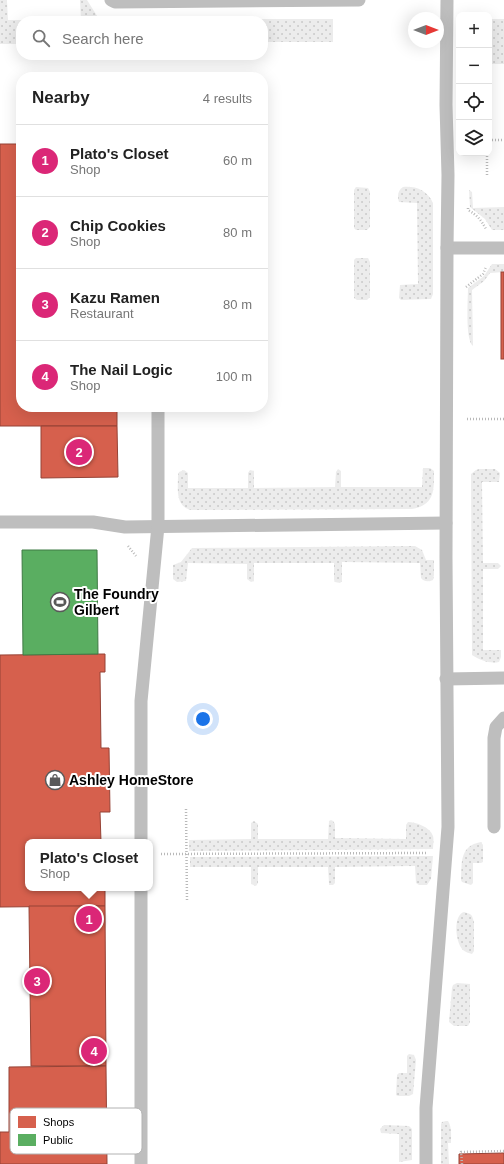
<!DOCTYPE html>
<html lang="en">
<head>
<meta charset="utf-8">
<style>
	:root { --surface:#fff; --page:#f2f2f2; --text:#222; --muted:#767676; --line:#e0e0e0; --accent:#db2777 }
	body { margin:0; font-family:Helvetica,sans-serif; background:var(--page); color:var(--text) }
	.controls { position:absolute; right:12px; top:12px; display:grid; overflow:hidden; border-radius:8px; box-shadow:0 4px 16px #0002 }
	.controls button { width:36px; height:36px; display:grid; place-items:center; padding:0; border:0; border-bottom:1px solid var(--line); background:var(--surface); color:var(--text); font:20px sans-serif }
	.compass { position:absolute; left:408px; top:12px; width:36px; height:36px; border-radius:50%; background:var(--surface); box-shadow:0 4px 16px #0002; rotate:90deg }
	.you { position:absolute; left:203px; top:719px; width:14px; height:14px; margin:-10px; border:3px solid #fff; border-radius:50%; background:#1a73e8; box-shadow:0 0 0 6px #1a73e833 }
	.badge { display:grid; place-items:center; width:26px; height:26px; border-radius:50%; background:var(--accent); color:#fff; font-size:13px; font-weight:700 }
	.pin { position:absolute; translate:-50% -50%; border:2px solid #fff; box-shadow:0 1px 4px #0006 }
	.popup { position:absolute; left:25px; top:839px; width:128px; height:52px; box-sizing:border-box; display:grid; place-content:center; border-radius:8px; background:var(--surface); filter:drop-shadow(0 1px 3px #0005); font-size:13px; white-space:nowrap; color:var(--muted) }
	.popup b { font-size:15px; color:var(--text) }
	.popup::after { content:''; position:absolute; left:50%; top:100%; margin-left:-8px; border:8px solid transparent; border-top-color:var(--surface) }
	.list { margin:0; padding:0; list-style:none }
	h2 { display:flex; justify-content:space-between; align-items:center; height:52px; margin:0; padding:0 16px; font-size:17px }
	h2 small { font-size:13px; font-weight:400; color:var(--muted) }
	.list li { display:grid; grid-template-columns:26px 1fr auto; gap:12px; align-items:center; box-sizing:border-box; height:72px; padding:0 16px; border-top:1px solid var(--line) }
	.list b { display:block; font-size:15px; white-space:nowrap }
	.list p { margin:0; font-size:13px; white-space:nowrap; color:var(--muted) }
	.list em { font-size:13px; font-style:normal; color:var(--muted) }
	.icon { flex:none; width:22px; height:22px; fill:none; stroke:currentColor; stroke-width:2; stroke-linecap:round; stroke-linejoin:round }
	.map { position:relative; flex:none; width:504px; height:1164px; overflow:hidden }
	.search { position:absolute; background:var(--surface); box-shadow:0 4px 16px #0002; left:16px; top:16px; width:252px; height:44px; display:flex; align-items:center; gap:10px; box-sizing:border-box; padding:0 14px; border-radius:16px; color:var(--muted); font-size:15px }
	.panel { position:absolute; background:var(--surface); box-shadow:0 4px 16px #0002; left:16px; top:72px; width:252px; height:340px; border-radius:16px }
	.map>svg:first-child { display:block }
	.grass { fill:url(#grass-dots) }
	.shops { fill:#d6604d; stroke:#964336 }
	.public { fill:#5aae61; stroke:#3f7a44 }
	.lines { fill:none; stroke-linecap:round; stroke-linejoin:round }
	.path { stroke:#b9b9b9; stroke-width:2.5; stroke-dasharray:1 2; stroke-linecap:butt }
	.service { stroke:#bebebe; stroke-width:13 }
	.labels { text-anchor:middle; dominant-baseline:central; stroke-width:4; stroke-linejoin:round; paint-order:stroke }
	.poi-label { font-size:14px; font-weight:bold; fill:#000; stroke:#fff; text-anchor:start }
	.key { fill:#fff; stroke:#b2b2b2; stroke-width:1 }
	.key-label { font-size:11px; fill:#000 }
</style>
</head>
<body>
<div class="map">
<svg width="504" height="1164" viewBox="0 0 504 1164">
	<defs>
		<pattern id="grass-dots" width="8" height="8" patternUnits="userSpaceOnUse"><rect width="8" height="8" fill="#ececec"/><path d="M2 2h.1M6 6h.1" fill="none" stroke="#c9c9c9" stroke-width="1.8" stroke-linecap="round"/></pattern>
	</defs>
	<rect width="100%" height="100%" fill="#fff"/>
	<g class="grass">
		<path d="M 0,0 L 7,0 L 7,1 L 8,20 L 81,20 L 80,0 L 87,0 L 99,19 L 333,19 L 333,42 L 263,42 L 263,21 L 21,21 L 21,44 L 0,44 Z"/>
		<rect x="489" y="19" width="15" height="45"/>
		<path d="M 356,187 L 368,188 L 370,192 L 370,227 L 367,230 L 356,230 L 354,228 L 354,190 Z"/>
		<path d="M 403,187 C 416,186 427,190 433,203 L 433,294 L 431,299 L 401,300 L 399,298 L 400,285 L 418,284 L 417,203 L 399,202 C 397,196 398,190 403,187 Z"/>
		<path d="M 469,190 L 472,192 L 473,208 L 504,207 L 504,230 L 492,230 L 485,219 L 470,207 Z"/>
		<path d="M 356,258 L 368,258 L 370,262 L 370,297 L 367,300 L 357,300 L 354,298 L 354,260 Z"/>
		<path d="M 492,264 L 504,264 L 504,272 L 490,273 L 484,281 L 472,290 L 473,346 C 465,340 468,299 468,288 L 484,276 Z"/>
		<path d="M 423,468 L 430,468 L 434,471 C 434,490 435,505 412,509 L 191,510 C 175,506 178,489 178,475 L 179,472 L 184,470 L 188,473 L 188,488 L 248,488 L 248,473 L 250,470 L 254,471 L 254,488 L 335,487 L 336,472 L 338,469 L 341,471 L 341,487 L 422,487 Z"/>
		<path d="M 479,469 L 495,469 L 500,473 L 499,482 L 482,482 L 483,563 L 498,563 L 501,566 L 498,569 L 483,569 L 483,650 L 501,650 L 501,657 L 499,662 C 489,664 480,660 472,655 L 471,474 L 476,470 Z"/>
		<path d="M 415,546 L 422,550 L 426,560 L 434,560 L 434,575 L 433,580 C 429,582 424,582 421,578 L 420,563 L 342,562 L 342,581 L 340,583 L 335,582 L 334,580 L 334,563 L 254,563 L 254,581 L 251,582 L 247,579 L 247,564 L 188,563 L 186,581 L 177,582 L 173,579 L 173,565 L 181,562 L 192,548 Z"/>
		<path d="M 331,820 L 333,821 L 335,824 L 335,838 L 406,839 L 406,825 L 408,822 C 416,822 430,827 433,836 C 434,840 433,845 433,849 L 189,851 L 189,840 L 251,839 L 251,823 L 254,821 L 258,824 L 258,839 L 328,839 L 329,821 Z"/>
		<path d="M 481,842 L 483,845 L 483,862 L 481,863 L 473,863 L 473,883 L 471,885 L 462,882 L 461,880 C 462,863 459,846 481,842 Z"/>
		<path d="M 433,856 L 431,879 L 427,885 L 419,885 L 416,883 L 415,866 L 335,867 L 335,883 L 333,885 L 329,885 L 329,883 L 328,867 L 258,867 L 258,883 L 256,886 L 251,884 L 251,867 L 190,867 L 190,857 Z"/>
		<path d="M 464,912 L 470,914 L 472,916 L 474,922 L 474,951 L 472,954 C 469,953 465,952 463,950 C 455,942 453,915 464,912 Z"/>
		<path d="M 457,983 L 470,984 L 470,1022 L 468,1026 L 454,1026 L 449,1022 L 452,988 L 453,985 Z"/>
		<path d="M 409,1054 L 414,1055 L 416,1060 L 413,1094 L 409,1096 L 398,1096 L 396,1095 L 397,1075 L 399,1073 L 407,1073 L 407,1056 Z"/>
		<path d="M 446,1121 L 448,1121 C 452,1127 451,1136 451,1143 L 448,1143 L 449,1164 L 441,1164 L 441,1124 L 442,1122 Z"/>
		<path d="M 384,1125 L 409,1126 L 412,1129 L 412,1160 L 399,1162 L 399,1134 L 381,1133 L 380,1129 Z"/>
	</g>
	<g class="shops">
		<path d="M 0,144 L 21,144 L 21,407 L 117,407 L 117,426 L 0,426 Z"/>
		<rect x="501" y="272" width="3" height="87"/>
		<path d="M 41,426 L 117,426 L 118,477 L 41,478 Z"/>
		<path d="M 105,654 L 105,672 L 100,672 L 101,748 L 109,748 L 110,812 L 100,812 L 101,842 L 28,842 L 28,888 L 101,888 L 101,890 L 105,890 L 105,906 L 0,907 L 0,655 Z"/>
		<path d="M 29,906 L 105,906 L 106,1066 L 31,1066 Z"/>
		<path d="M 106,1066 L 107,1164 L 0,1164 L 0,1132 L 9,1132 L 9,1067 Z"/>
		<path d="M 504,1153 L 504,1164 L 459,1164 L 459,1154 Z"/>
	</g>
	<path class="public" d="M 22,550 L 97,550 L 98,654 L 23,655 Z"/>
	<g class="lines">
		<g class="path">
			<path d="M 489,140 L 504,140"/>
			<path d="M 487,153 L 487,175"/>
			<path d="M 468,208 L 468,210 C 477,215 481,220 486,229"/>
			<path d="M 466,287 L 483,274 L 486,267"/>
			<path d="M 467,419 L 504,419"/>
			<path d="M 128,546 L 136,556"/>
			<path d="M 186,809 L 187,900"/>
			<path d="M 161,854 L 428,853"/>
			<path d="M 462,1164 L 461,1152 L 504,1151"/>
		</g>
		<g class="service">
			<path d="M 111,0 L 115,2 L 359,0"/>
			<path d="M 447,248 L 504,248"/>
			<path d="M 0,522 L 93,522 L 125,527 L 446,523"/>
			<path d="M 446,679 L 504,678"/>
			<path d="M 494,827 L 494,738 L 496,727 L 504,718"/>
			<path d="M 141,842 L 141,701 L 158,526 L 158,407"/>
			<path d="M 141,888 L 141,1164"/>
			<path d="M 426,1164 L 426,1108 L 448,827 L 446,558 L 447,248 L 448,175 L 446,105 L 447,1"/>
		</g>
	</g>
	<defs>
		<g id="stadium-ring" transform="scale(1)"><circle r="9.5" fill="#fff" stroke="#595959" stroke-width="1.5"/><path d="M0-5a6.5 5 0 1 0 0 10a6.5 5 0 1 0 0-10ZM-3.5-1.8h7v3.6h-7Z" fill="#595959"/></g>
		<g id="shop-ring" transform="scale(1)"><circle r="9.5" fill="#fff" stroke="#595959" stroke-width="1.5"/><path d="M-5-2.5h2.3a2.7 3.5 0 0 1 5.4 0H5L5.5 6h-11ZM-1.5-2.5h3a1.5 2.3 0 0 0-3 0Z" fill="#595959"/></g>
	</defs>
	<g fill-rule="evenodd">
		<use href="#stadium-ring" x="60" y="602"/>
		<use href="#shop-ring" x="55" y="780"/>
	</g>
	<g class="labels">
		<g class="poi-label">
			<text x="74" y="594">The Foundry<tspan x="74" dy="16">Gilbert</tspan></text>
			<text x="69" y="780">Ashley HomeStore</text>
		</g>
	</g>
	<rect x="10" y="1108" width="132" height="46" rx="6" class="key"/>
	<rect x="18" y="1116" width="18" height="12" fill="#d6604d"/>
	<rect x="18" y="1134" width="18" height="12" fill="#5aae61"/>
	<g class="key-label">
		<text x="43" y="1126">Shops</text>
		<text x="43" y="1144">Public</text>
	</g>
</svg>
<div class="controls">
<button>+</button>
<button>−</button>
<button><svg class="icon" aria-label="locate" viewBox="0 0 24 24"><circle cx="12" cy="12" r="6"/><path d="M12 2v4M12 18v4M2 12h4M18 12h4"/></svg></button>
<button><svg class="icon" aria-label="layers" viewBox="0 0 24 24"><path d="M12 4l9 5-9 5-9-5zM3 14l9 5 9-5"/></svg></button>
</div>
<svg class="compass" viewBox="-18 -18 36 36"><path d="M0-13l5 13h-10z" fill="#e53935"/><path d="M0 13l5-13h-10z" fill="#767676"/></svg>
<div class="you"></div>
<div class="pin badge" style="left:89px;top:919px">1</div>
<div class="popup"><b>Plato's Closet</b>Shop</div>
<div class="pin badge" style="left:79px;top:452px">2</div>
<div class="pin badge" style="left:37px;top:981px">3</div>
<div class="pin badge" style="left:94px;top:1051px">4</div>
<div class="search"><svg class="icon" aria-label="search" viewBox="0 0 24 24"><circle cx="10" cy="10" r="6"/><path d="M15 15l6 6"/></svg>Search here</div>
<section class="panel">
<h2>Nearby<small>4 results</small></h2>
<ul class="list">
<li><span class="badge">1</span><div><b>Plato's Closet</b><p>Shop</p></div><em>60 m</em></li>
<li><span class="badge">2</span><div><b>Chip Cookies</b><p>Shop</p></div><em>80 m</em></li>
<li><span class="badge">3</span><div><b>Kazu Ramen</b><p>Restaurant</p></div><em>80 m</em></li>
<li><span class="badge">4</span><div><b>The Nail Logic</b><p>Shop</p></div><em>100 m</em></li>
</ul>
</section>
</div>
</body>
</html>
